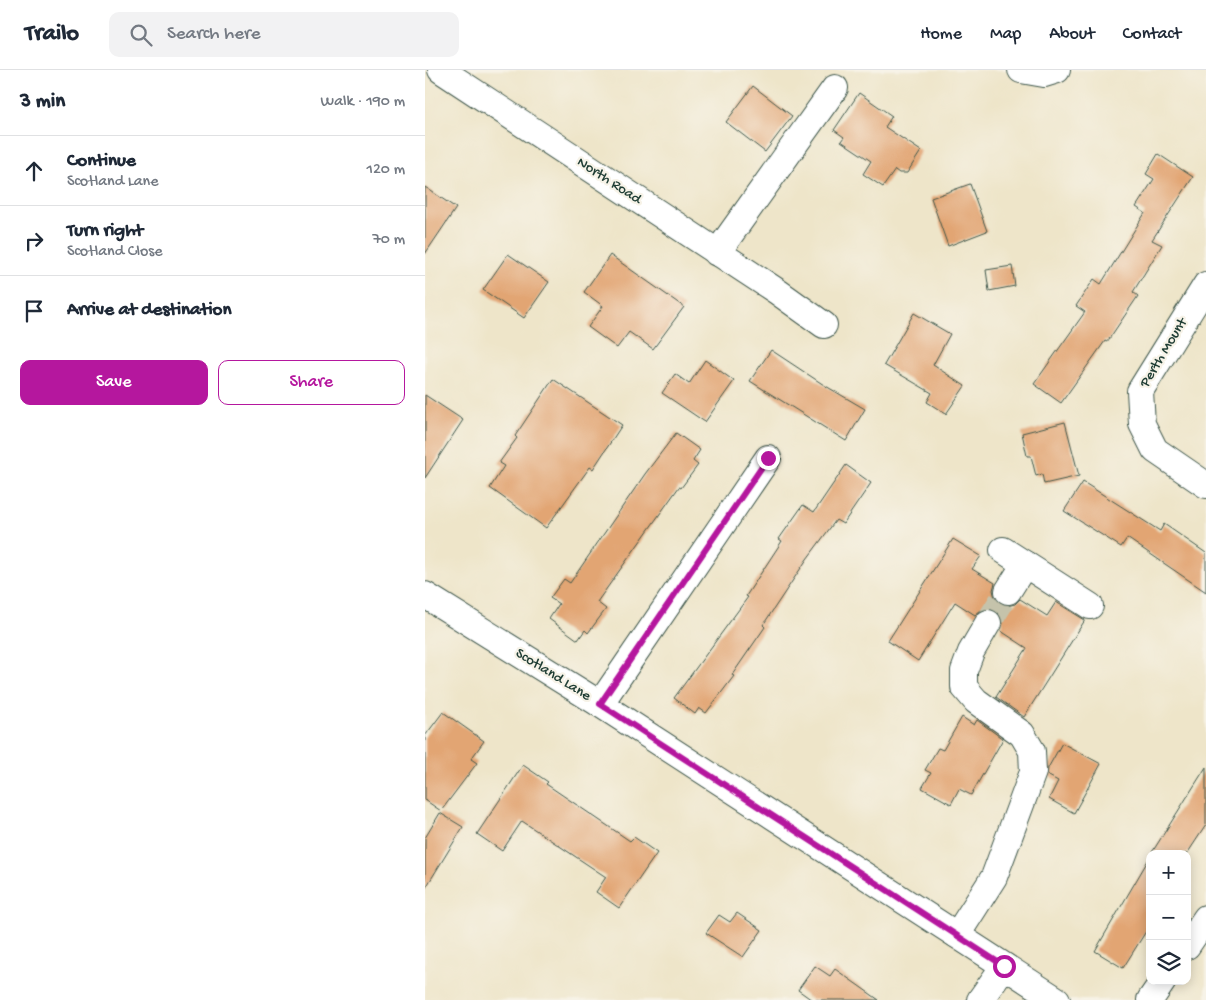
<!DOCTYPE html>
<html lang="en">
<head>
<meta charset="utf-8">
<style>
	:root { --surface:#fff; --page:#f2f2f3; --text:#1f2937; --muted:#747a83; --line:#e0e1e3; --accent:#b5179e }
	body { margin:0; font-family:"Gochi Hand",sans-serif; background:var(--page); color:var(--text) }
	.controls { position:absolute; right:15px; bottom:15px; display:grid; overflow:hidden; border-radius:10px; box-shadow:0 2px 12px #0003 }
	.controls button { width:45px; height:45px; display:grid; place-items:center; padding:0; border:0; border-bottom:1px solid var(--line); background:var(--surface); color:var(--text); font:25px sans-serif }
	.stop { position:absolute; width:15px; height:15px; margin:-11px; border:4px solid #b5179e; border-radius:50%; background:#fff }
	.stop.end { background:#b5179e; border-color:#fff; box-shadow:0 1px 5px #0008 }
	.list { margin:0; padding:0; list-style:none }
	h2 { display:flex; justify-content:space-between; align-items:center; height:65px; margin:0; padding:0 20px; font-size:21px }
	h2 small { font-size:16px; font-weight:400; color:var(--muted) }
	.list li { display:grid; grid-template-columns:32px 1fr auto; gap:15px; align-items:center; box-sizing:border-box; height:70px; padding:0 20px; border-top:1px solid var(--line) }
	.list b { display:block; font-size:19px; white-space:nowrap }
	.list p { margin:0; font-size:16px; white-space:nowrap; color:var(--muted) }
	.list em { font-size:16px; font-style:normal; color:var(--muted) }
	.actions { display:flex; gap:10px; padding:15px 20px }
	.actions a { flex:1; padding:11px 0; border:1px solid var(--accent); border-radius:10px; text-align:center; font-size:18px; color:var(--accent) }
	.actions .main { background:var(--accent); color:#fff }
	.icon { flex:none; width:28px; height:28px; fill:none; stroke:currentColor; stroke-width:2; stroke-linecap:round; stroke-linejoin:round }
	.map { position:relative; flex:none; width:781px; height:930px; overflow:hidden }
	header { display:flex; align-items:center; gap:30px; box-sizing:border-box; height:70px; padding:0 25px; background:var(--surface); border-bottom:1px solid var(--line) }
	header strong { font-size:24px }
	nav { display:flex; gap:28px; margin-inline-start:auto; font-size:18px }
	.search { width:350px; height:45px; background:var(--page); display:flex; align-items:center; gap:12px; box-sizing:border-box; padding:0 18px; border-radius:10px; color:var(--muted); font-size:19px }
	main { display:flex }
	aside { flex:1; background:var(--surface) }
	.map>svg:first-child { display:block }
	.building { fill:#e2a573 }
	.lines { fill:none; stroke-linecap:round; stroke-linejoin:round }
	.minor-tunnel { stroke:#c5c3ab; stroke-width:26; stroke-dasharray:26 13; stroke-linecap:butt }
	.minor-casing { stroke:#3e564a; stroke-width:28 }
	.minor { stroke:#fff; stroke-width:26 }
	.route { stroke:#b5179e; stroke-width:6 }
	.labels { text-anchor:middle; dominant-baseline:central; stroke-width:4.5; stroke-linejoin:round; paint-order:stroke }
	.street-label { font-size:15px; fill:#1f3d34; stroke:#f7f3e8 }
</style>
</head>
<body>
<header>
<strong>Trailo</strong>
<div class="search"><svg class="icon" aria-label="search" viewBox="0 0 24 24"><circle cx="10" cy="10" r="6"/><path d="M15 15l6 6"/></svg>Search here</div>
<nav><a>Home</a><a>Map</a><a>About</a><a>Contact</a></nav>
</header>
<main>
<aside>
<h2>3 min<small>Walk · 190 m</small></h2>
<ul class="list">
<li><svg class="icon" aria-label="ahead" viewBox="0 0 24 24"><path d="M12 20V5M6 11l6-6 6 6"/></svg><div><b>Continue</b><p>Scotland Lane</p></div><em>120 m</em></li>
<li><svg class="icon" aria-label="right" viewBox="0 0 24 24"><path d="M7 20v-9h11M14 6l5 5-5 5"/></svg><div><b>Turn right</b><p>Scotland Close</p></div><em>70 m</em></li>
<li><svg class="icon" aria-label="arrive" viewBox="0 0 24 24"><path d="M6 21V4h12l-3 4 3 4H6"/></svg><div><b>Arrive at destination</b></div></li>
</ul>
<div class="actions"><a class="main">Save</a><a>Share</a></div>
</aside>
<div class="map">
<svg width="781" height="930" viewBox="0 0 781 930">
	<rect width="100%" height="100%" fill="#f7f3e8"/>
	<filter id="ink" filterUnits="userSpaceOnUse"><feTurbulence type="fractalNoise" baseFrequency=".02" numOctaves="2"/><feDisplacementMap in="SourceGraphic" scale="10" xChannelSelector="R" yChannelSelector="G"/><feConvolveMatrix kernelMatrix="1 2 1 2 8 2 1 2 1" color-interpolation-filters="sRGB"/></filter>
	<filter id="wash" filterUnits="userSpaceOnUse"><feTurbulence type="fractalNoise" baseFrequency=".0096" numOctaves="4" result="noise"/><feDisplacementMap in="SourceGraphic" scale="20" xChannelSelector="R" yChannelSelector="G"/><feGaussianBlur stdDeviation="1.12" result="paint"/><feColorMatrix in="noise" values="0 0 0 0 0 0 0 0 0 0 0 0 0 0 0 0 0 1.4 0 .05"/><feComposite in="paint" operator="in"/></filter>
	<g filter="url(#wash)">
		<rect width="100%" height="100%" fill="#eee5c9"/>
		<g id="blocks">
			<g class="building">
				<path d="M 328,16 L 367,46 L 340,82 L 301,52 Z"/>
				<path d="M 434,23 L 467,46 L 460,57 L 496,81 L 482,103 L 474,103 L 470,100 L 458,117 L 438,104 L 446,91 L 416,71 L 419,67 L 409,60 Z"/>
				<path d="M 733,84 L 768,107 L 727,170 L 737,175 L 708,222 L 713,226 L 682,272 L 680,271 L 636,333 L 609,314 L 660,242 L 651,236 L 669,209 L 676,214 L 720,143 L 711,137 L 729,109 L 721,104 Z"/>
				<path d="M 545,114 L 562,161 L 523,176 L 506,128 Z"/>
				<path d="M 0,117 L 31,138 L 0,184 Z"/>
				<path d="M 83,184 L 124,212 L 99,248 L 58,220 Z"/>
				<path d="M 185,185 L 259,237 L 228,279 L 204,262 L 192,278 L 163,257 L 178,236 L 159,222 Z"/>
				<path d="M 587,196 L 590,216 L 564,221 L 561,200 Z"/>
				<path d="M 489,243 L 525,264 L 508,295 L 540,316 L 521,344 L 502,332 L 507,323 L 459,295 Z"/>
				<path d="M 346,280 L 399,315 L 440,339 L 421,371 L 325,311 Z"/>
				<path d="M 280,290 L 309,311 L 280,352 L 237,323 L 250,304 L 264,314 Z"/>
				<path d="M 128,309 L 197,355 L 168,399 L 165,397 L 121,458 L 65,418 L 79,396 L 74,393 L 92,368 L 90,366 Z"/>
				<path d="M 0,325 L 38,350 L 0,408 Z"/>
				<path d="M 640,352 L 654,406 L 619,414 L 617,404 L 611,406 L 606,386 L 602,386 L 597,363 Z"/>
				<path d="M 251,363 L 275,380 L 268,391 L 273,395 L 256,418 L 254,417 L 172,532 L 181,539 L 163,563 L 160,560 L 153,570 L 124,549 L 134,534 L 125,528 L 139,509 L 145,513 L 220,404 Z"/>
				<path d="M 421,395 L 446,413 L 418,454 L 411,450 L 382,489 L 338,555 L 340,557 L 307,605 L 309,606 L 281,643 L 274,638 L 270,644 L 249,628 L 323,527 L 321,526 L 357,471 L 354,469 L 378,435 L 389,442 Z"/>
				<path d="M 658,412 L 735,461 L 739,454 L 781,483 L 781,522 L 702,468 L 696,477 L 639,441 Z"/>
				<path d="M 528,469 L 556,486 L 547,499 L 570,513 L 568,520 L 570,528 L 575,534 L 582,536 L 590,534 L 595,529 L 622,546 L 631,532 L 660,550 L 599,647 L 571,627 L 602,578 L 576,561 L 578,553 L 576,545 L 570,540 L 564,538 L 556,540 L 550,545 L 530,532 L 493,591 L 463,571 Z"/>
				<path d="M 18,642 L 59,671 L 46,689 L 52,693 L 16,741 L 0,730 L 0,666 Z"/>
				<path d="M 537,647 L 549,655 L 552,650 L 578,669 L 546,725 L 534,719 L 526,734 L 497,718 L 506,703 L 500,700 L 513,678 L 518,680 Z"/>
				<path d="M 637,673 L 676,694 L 649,743 L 624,729 L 633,711 L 622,705 L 623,698 Z"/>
				<path d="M 98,695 L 123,712 L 121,714 L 205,771 L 209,767 L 232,783 L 194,838 L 171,822 L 181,807 L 97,751 L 77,781 L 52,764 Z"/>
				<path d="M 781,697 L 781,755 L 762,784 L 726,784 Z"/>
				<path d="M 15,743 L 38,757 L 0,819 L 0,768 Z"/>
				<path d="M 725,787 L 725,855 L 698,898 L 670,881 Z"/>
				<path d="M 312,843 L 337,860 L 318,887 L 281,863 L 294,845 L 305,852 Z"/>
				<path d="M 390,896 L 405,906 L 410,899 L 454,930 L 387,930 L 373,920 Z"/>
			</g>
		</g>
	</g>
	<g filter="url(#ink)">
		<use href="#blocks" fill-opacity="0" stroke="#3e564a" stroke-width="1"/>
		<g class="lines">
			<path class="minor-tunnel" d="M 563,553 L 583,521"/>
			<g class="minor-casing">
				<g id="minor">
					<path d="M 16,0 L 353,222 L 399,255"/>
					<path d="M 596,0 L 619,4 L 632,0"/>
					<path d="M 292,183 L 410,18"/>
					<path d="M 781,215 L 715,321 L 717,354 L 730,380 L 781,415"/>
					<path d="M 578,480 L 665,536"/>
					<path d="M 583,521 L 600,494"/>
					<path d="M 0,525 L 175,634 L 632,930"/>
					<path d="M 175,634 L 343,388"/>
					<path d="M 532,865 L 569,807 L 608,702 L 607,681 L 597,664 L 551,631 L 539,617 L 539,601 L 546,582 L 563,553"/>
					<path d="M 762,876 L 781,848"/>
					<path d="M 555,930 L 579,896"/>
					<path d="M 725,930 L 738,911"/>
				</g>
			</g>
			<use href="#minor" class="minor"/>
		</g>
	</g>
	<g class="lines" filter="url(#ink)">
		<path class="route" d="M 343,388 L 175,634 L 579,896"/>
	</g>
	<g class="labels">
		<g class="street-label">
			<text transform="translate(184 111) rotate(33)">North Road</text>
			<text transform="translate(739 283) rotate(-59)">Perth Mount</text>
			<text transform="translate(128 605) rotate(32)">Scotland Lane</text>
		</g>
	</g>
</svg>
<div class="controls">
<button>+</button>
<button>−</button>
<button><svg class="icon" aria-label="layers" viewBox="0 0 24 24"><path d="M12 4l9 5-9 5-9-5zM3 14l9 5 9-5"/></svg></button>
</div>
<div class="stop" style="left:579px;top:896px"></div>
<div class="stop end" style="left:343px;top:388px"></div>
</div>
</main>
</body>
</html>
